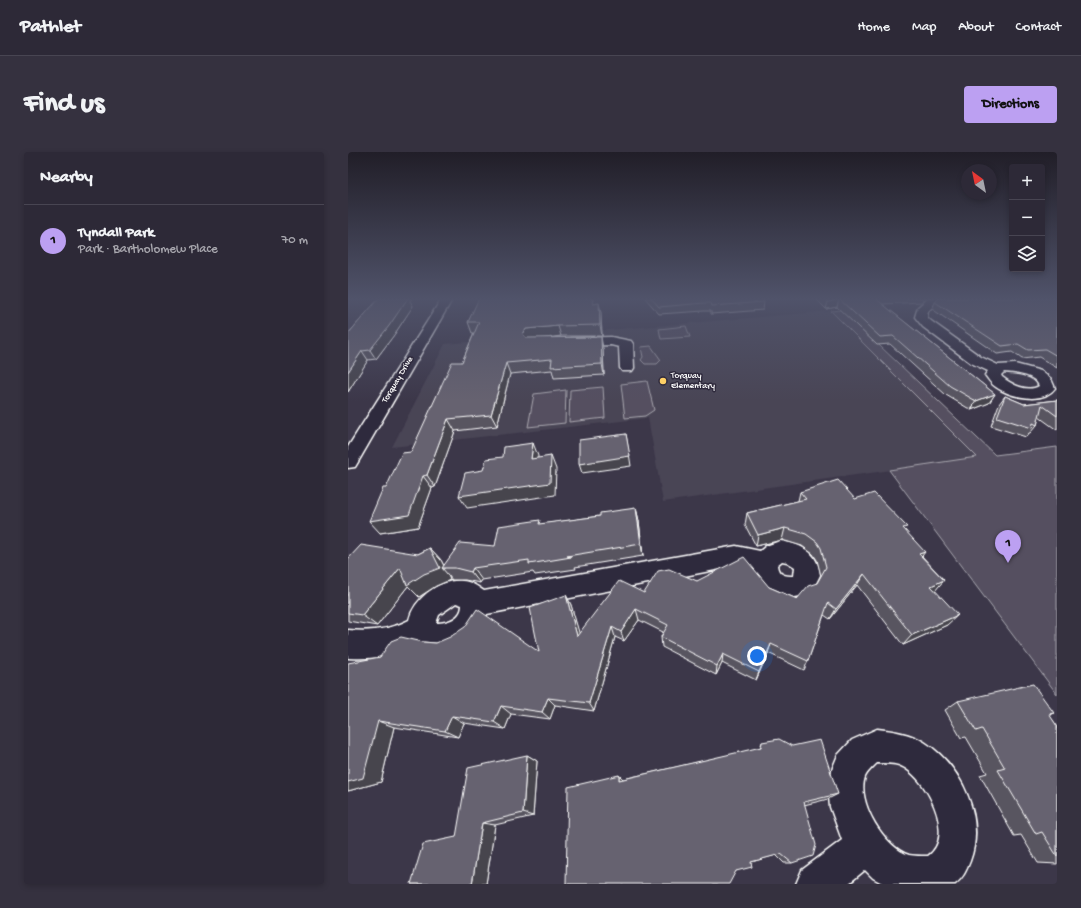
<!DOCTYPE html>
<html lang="en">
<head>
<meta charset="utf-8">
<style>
	:root { --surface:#2d2937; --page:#35313f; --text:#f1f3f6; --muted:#a7a6ad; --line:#484552; --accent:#bca0f2 }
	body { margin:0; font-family:"Gochi Hand",sans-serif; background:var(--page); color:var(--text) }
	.controls { position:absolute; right:12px; top:12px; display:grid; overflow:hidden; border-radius:4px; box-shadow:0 2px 6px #0003 }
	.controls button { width:36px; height:36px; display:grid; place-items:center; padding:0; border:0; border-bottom:1px solid var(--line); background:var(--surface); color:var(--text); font:20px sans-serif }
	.compass { position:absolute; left:613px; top:12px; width:36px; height:36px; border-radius:50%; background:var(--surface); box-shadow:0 2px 6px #0003; rotate:327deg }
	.you { position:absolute; left:409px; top:504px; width:14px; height:14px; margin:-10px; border:3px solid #fff; border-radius:50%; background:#1a73e8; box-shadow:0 0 0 6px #1a73e833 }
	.badge { display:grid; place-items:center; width:26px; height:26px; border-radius:50%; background:var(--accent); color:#111; font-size:13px; font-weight:700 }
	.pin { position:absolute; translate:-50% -33px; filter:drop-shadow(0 1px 2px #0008) }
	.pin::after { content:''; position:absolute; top:21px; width:14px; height:12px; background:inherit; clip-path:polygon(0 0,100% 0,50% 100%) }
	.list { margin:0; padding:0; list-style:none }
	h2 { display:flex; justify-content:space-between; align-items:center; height:52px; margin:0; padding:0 16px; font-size:17px }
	h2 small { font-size:13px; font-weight:400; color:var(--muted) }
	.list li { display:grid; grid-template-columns:26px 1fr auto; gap:12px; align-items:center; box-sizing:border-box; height:72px; padding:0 16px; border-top:1px solid var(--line) }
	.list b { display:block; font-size:15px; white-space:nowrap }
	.list p { margin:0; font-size:13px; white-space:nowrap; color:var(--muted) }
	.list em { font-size:13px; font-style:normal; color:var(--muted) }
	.icon { flex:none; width:22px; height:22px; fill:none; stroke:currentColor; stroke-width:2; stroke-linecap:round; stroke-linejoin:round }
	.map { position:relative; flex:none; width:709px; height:732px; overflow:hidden; border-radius:4px }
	header { display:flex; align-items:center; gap:24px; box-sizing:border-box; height:56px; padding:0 20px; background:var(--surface); border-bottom:1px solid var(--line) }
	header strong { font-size:19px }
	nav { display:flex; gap:22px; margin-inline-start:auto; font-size:14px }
	.intro { display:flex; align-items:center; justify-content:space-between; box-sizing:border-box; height:96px; padding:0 24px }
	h1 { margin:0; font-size:28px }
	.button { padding:10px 18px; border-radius:4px; background:var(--accent); color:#111; font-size:14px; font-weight:700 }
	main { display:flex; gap:24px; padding:0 24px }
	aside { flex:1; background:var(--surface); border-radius:4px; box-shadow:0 2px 6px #0003 }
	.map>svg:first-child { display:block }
	.built { fill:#494455 }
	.green { fill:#555060; stroke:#aaa8b0 }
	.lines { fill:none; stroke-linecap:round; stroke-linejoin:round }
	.minor-casing { stroke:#fff; stroke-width:3 }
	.minor { fill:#2f2a3d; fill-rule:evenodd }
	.wall { fill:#585460; stroke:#fff }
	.shaded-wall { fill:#47454e; stroke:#fff }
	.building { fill:#666270; stroke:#fff }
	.poi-dot { fill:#ffd166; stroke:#2f2a3d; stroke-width:1.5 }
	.labels { text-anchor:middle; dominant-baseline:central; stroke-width:3; stroke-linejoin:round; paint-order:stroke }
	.far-poi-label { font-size:9px; fill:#fff; stroke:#2f2a3d; text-anchor:start }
	.far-street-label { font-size:9px; fill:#fff; stroke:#2f2a3d }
</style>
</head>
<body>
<header>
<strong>Pathlet</strong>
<nav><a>Home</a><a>Map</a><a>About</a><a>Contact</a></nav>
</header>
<div class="intro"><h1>Find us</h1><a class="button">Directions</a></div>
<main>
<aside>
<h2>Nearby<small></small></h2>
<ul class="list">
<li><span class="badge">1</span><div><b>Tyndall Park</b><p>Park · Bartholomew Place</p></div><em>70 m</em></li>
</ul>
</aside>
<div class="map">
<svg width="709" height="732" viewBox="0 0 709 732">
	<rect width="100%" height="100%" fill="#3c3749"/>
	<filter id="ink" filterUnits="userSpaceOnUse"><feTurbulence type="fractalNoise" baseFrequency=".025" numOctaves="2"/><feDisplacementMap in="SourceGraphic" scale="8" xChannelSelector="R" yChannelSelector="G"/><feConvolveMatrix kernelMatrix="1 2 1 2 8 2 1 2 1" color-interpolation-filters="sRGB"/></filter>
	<g filter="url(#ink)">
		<path class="built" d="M 483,159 L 630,306 L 315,350 L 300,266 L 44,295 L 97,192 Z"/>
		<g class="green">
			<path d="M 494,158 L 647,303 L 709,295 L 709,542 L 541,318 L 629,305 L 483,159 Z"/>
			<path d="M 338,174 L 342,185 L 313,187 L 311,177 Z"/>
			<path d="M 303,194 L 313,208 L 309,212 L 297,212 L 293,208 L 295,205 L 293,195 Z"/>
			<path d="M 299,229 L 306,258 L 297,264 L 277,266 L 273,232 Z"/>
			<path d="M 255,235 L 257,266 L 221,270 L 222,238 Z"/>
			<path d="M 218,238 L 217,271 L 180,275 L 186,242 Z"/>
		</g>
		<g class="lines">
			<g class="minor-casing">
				<g id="minor">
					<path d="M 94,146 L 105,146 L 10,310 L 7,315 L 0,316 L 0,295 Z"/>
					<path d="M 581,146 L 594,146 L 580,159 L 579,165 L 583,169 L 633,205 L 650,213 L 667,212 L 693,219 L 703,227 L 707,236 C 695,253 662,245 648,235 C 643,232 641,228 637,223 L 640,219 L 623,211 L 575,175 L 567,165 L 570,155 ZM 656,220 C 667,221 687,222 691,234 C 679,241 663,232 654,225 L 653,223 Z"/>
					<path d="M 263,185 L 283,189 L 285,192 L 286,216 L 284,219 L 274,219 L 272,216 L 271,195 L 263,193 L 224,194 L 219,193 L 217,190 L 219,187 L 224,186 Z"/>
					<path d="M 432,389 C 453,392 470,400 472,423 L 463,441 C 437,450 414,447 405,417 L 388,414 L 139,462 C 133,483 110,501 87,498 C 82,497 75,492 69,492 C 62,493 53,499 46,501 C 31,506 16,507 0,506 L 0,478 C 21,480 42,478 61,468 C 66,447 91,427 114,429 C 122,429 130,435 136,439 L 388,394 L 412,399 L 418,394 ZM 434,409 L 439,410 L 447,415 L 446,424 C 437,424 430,423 429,413 ZM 108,451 L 114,453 C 114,466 100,471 88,471 L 91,463 Z"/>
					<path d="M 529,577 C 545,579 562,581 576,590 C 614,614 638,667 622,709 C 618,719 615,726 607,732 L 536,732 L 525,726 L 517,718 L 500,732 L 448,732 L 454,718 L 494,688 L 482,655 L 480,634 L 485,615 L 490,603 L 504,588 ZM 529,611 C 536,611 544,611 551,613 C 578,623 609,684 580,704 C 574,704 566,704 561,703 C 537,696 508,650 517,625 C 519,620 525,615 529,611 Z"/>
				</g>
			</g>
			<use href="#minor" class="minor"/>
		</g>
		<g class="wall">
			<path d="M 31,146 L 64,146 L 62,149 L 65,154 L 46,183 L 28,207 L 20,208 L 0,240 L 0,182 Z"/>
			<path d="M 245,146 L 245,152 L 251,151 L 253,161 L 254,184 L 213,184 L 202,186 L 255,196 L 256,223 L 206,226 L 204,218 L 162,222 L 149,274 L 107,279 L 87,335 L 84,336 L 70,375 L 32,381 L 38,336 L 63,300 L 114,210 L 126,181 L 124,181 L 120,170 Z"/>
			<path d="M 297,146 L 413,146 L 416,150 L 415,158 L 363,162 L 363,159 L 356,159 L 311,162 Z"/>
			<path d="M 467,146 L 578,146 L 574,150 L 534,152 L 647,242 L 641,251 L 623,258 L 598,243 L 542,192 L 529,193 L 489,155 L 478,157 Z"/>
			<path d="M 709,146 L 709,216 L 691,205 L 674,207 L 664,200 L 649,202 L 584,157 L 587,150 Z"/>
			<path d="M 657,244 L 676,252 L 709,248 L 709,278 L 691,265 L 689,273 L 682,281 L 681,281 L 678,285 L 643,274 L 651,252 Z"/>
			<path d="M 452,340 L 507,347 L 557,378 L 574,404 L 596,428 L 587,438 L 599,473 L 555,493 L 509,433 L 482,467 L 476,463 L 460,509 L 456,518 L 420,501 L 408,528 L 374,511 L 368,523 L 314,495 L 313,485 L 315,480 L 291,468 L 276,489 L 267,485 L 246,559 L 207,553 L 202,567 L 163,562 L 157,577 L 116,571 L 110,585 L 46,575 L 33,630 L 0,639 L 32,505 L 75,490 L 191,500 L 218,443 L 223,453 L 231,482 L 296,441 L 349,429 L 421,435 L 449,447 L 469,431 L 473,424 L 469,408 L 465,402 L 454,394 L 434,388 L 408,394 L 397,373 L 399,361 L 450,349 Z"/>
			<path d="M 288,356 L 291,369 L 295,404 L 227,415 L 228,417 L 187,423 L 185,420 L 134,428 L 132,431 L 117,428 L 104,428 L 100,423 L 102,428 L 88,434 L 71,445 L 60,434 L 29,474 L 0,469 L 0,407 L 70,402 L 82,396 L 93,408 L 96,414 L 147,394 L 194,372 L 252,364 Z"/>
			<path d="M 610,549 L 706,561 L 701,563 L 709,574 L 709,712 L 690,711 L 673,683 L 666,684 L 632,623 L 639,621 L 618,585 L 613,586 L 597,558 Z"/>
			<path d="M 414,590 L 490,642 L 480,647 L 456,653 L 444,711 L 436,711 L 428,703 L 403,710 L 388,719 L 218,732 L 271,623 L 275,627 L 412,596 Z"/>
			<path d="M 179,603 L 189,609 L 185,664 L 147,673 L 138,732 L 63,732 L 108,685 Z"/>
		</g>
		<g class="shaded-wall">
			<path d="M 55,146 L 64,146 L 62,149 L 65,154 L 46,183 L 28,207 L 22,198 Z"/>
			<path d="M 575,146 L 578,146 L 574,150 Z"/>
			<path d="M 491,147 L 489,155 L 478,157 L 480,150 Z"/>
			<path d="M 251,151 L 253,161 L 254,184 L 252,173 Z"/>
			<path d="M 210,174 L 213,184 L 182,188 L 179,193 L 175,182 L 178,177 Z"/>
			<path d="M 253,185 L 255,196 L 256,223 L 254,212 Z"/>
			<path d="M 14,199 L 20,208 L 0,240 L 0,220 Z"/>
			<path d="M 158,211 L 162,222 L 149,274 L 143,263 Z"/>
			<path d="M 647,242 L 641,251 L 623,258 L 628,249 Z"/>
			<path d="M 100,267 L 107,279 L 87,335 L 79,323 Z"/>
			<path d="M 278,282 L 283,314 L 234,321 L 231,312 Z"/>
			<path d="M 185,291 L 190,304 L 189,319 L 183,307 Z"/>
			<path d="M 203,304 L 208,317 L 207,343 L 119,356 L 111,344 Z"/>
			<path d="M 75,324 L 84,336 L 70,375 L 32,381 L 21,369 Z"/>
			<path d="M 288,356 L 291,369 L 295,404 L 293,392 Z"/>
			<path d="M 437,376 L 434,388 L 408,394 L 410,383 Z"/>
			<path d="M 82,396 L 93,408 L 97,416 L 94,416 L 100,423 L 102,428 L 88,434 L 71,445 L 60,434 L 29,474 L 14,463 L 52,416 Z"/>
			<path d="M 577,400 L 569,411 L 571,402 Z"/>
			<path d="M 125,416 L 134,428 L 132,431 L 123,420 Z"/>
			<path d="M 516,422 L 509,433 L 482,467 L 488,457 Z"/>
			<path d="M 596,428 L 587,439 L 583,434 Z"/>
			<path d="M 218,443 L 223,453 L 235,494 L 229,484 Z"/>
			<path d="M 288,457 L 291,468 L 276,489 L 273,480 Z"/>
			<path d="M 610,463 L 599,473 L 555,493 L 564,483 Z"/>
			<path d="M 264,475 L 267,485 L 246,559 L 241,551 Z"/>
			<path d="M 423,492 L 420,501 L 408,528 L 411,520 Z"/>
			<path d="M 375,502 L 374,511 L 368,523 L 369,514 Z"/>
			<path d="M 200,546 L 207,553 L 202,567 L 194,560 Z"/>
			<path d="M 153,554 L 163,562 L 157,577 L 146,570 Z"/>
			<path d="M 104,564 L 116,571 L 110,585 L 97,579 Z"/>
			<path d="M 30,569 L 46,575 L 33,630 L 0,639 L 0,630 Z"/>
			<path d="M 179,603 L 189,609 L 185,664 L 175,661 Z"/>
			<path d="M 271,623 L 277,629 L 271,628 Z"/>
			<path d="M 134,671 L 147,673 L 138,732 L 124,732 Z"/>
		</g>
		<g class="building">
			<path d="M 31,146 L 60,146 L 41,174 L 22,198 L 14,199 L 0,220 L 0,182 Z"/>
			<path d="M 131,146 L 244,146 L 245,152 L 251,151 L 252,173 L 210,174 L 178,177 L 175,182 L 178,186 L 253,185 L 254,212 L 203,215 L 204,207 L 158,211 L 143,263 L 100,267 L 79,323 L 75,324 L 61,363 L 21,369 L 35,336 L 38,336 L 54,301 L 63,300 L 104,210 L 114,210 L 131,170 L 120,170 Z"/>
			<path d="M 303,146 L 413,146 L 416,150 L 364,154 L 363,151 L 356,151 L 311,155 Z"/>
			<path d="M 477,146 L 527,146 L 647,242 L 628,249 L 602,234 L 545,184 L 532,185 L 491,147 L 480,150 Z"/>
			<path d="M 591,146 L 709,146 L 709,204 L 697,197 L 680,198 L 670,192 L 654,194 L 587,150 Z"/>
			<path d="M 657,244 L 676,252 L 709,248 L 709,264 L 694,253 L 689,273 L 685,271 L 684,276 L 649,265 Z"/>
			<path d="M 278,282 L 282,304 L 231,312 L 231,288 Z"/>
			<path d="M 185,291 L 183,307 L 203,304 L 202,331 L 111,344 L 117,321 L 135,318 L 138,307 L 155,305 L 156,295 Z"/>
			<path d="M 490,328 L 507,347 L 526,341 L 559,375 L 555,376 L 577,400 L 571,402 L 596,428 L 583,434 L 610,463 L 564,483 L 516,422 L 488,457 L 480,451 L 460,509 L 423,492 L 411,520 L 375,502 L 369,514 L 313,485 L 320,473 L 288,457 L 273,480 L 264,475 L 241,551 L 200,546 L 194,560 L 153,554 L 146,570 L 104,564 L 97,579 L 30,569 L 15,626 L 0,630 L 0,511 L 32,505 L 43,489 L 53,485 L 75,490 L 88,491 L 102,485 L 117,475 L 129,457 L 191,500 L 182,456 L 218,443 L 229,484 L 271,429 L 296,441 L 310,419 L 321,417 L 349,429 L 396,405 L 421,435 L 449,447 L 460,434 L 469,431 L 478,415 L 473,396 L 469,390 L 458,382 L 437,376 L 410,383 L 399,361 L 458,347 L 452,340 Z"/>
			<path d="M 288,356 L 293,392 L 219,404 L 223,405 L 181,412 L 181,408 L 125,416 L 123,420 L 107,416 L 94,416 L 112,391 L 147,394 L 151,374 L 192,368 L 191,372 L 252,364 L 252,361 Z"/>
			<path d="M 13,393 L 70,402 L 82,396 L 92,416 L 76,422 L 59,433 L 52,416 L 14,463 L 0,461 L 0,407 Z"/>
			<path d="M 685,532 L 706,561 L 701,562 L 709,574 L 709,704 L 694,680 L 688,682 L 650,618 L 657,616 L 634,577 L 628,579 L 610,549 Z"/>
			<path d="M 431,587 L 444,594 L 472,588 L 490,642 L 456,650 L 468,693 L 465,704 L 444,711 L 433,702 L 403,710 L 404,715 L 388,719 L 381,732 L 218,732 L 220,635 L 271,623 L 271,628 L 413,595 L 414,590 Z"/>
			<path d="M 179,603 L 175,661 L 134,671 L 124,732 L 63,732 L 75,692 L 108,685 L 120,616 Z"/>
		</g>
	</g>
	<linearGradient id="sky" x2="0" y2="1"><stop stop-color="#211e28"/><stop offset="0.59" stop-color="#50536a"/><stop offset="1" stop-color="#50536a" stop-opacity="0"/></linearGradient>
	<rect width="709" height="249" fill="url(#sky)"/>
	<circle class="poi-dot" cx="315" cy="229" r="4"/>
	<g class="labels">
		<g class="far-poi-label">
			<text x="323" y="224">Torquay<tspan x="323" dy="10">Elementary</tspan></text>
		</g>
		<g class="far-street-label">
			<text transform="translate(50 228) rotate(-59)">Torquay Drive</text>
		</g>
	</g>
</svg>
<div class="controls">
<button>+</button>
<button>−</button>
<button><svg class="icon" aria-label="layers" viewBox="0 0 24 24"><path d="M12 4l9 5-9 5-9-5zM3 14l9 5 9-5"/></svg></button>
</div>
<svg class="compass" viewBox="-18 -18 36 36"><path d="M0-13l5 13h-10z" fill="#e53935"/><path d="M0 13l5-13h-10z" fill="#a7a6ad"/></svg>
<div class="you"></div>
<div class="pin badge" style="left:660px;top:411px">1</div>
</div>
</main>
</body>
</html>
